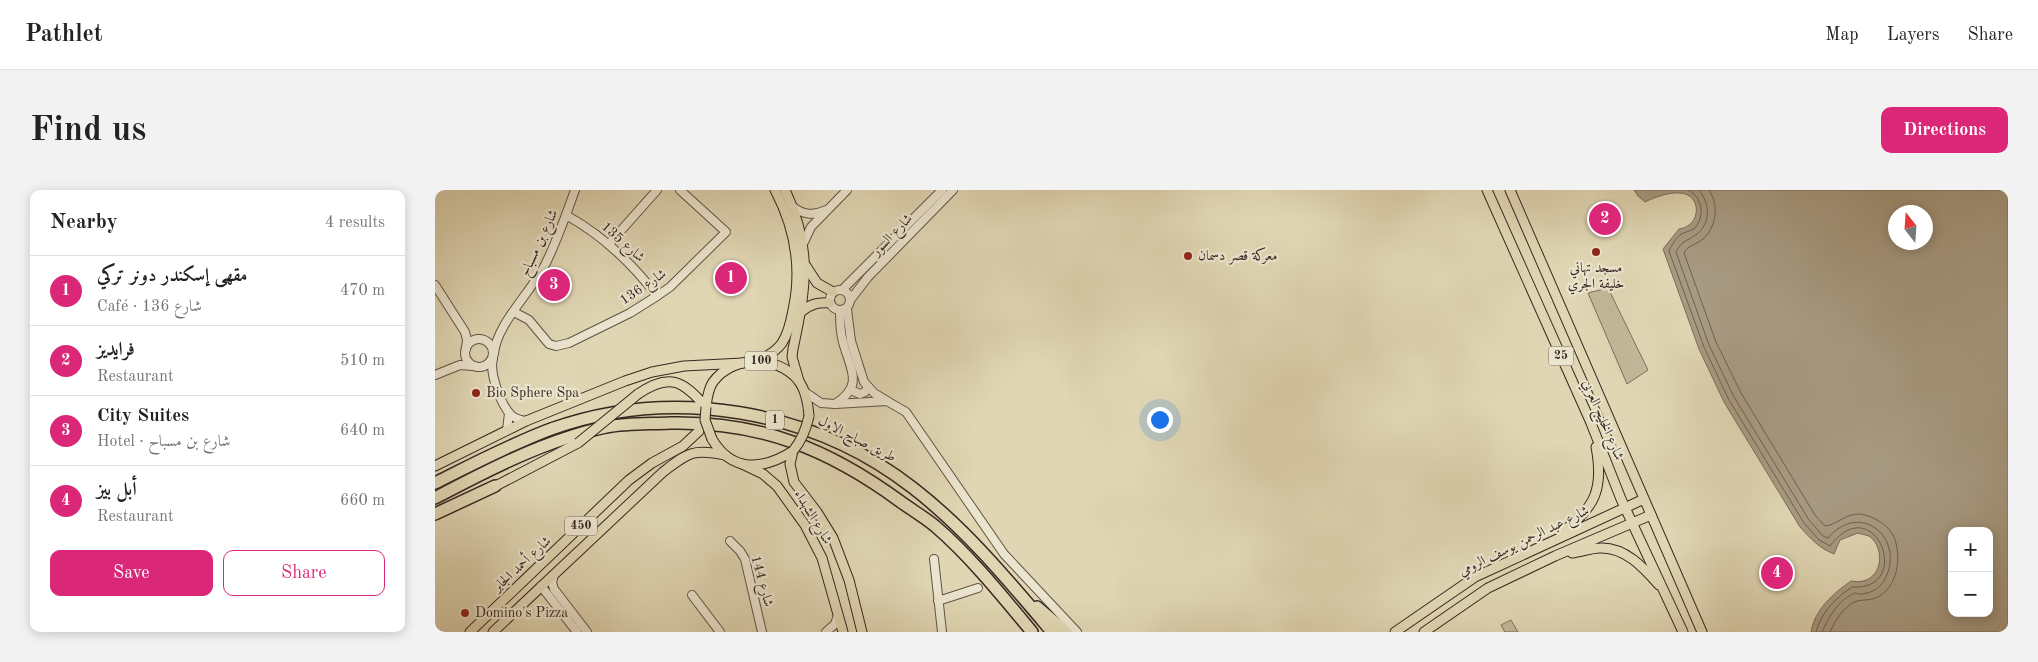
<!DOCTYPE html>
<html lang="en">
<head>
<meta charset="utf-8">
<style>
	:root { --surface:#fff; --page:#f2f2f2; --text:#222; --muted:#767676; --line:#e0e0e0; --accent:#db2777 }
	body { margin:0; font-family:"Old Standard TT",Amiri,serif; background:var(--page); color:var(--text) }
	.controls { position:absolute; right:15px; bottom:15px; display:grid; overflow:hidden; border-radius:10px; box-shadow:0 2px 12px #0003 }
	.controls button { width:45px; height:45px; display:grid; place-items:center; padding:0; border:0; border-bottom:1px solid var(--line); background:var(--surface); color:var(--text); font:25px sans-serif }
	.compass { position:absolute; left:1453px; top:15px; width:45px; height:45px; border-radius:50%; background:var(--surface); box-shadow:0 2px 12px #0003; rotate:343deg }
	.you { position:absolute; left:724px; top:229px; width:18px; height:18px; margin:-12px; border:4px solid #fff; border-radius:50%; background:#1a73e8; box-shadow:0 0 0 8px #1a73e833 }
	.badge { display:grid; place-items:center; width:32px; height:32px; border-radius:50%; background:var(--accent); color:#fff; font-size:16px; font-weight:700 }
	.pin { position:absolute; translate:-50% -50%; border:2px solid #fff; box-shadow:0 1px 5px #0006 }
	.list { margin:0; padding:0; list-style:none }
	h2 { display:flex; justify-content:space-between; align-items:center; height:65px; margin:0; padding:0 20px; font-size:21px }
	h2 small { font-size:16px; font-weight:400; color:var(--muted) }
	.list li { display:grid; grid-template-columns:32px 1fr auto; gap:15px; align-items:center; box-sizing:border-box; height:70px; padding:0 20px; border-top:1px solid var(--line) }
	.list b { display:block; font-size:19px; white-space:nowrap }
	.list p { margin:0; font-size:16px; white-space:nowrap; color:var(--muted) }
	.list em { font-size:16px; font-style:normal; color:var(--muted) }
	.actions { display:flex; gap:10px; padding:15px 20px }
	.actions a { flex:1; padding:11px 0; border:1px solid var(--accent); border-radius:10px; text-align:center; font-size:18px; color:var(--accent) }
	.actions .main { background:var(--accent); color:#fff }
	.map { position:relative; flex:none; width:1573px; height:442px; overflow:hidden; border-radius:10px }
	header { display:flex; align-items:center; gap:30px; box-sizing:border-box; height:70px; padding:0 25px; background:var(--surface); border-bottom:1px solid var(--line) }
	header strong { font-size:24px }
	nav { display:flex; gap:28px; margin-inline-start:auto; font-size:18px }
	.intro { display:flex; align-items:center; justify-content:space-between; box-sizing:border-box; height:120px; padding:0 30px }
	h1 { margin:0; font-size:35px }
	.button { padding:12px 22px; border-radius:10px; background:var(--accent); color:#fff; font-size:18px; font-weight:700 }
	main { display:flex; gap:30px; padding:0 30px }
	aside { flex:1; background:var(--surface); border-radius:10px; box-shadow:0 2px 12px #0003 }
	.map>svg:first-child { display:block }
	.green { fill:#c3b89a; stroke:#7d705d }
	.water { fill:#a79a81; stroke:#7a6c5a; fill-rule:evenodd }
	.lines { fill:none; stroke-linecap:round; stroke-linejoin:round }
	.shore { stroke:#6f6050; stroke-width:1 }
	.minor-casing { stroke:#615345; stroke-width:10 }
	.major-casing { stroke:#372720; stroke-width:11 }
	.highway-casing { stroke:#372720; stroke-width:14 }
	.minor { stroke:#ebe4ce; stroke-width:8 }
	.major { stroke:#e0d6b3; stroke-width:9 }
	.highway { stroke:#e0d6b3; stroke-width:11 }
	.major-bridge-casing { stroke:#372720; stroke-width:11; stroke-linecap:butt }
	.major-bridge { stroke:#e0d6b3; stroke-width:9 }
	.poi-dot { fill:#8f2418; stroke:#ebe4ce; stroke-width:2 }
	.labels { text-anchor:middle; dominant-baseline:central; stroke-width:4.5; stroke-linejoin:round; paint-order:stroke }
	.shield { fill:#ebe4ce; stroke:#6d6054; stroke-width:1 }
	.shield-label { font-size:12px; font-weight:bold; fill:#372720 }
	.street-label { font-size:14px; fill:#372720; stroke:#ebe4ce }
	.poi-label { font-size:14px; fill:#372720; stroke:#ebe4ce; text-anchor:start }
</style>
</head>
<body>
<header>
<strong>Pathlet</strong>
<nav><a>Map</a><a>Layers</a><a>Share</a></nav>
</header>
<div class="intro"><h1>Find us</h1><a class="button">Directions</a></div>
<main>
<aside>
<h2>Nearby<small>4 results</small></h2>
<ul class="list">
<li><span class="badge">1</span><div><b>مقهى إسكندر دونر تركي</b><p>Café · شارع 136</p></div><em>470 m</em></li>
<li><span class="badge">2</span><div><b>فرايديز</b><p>Restaurant</p></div><em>510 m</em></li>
<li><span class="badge">3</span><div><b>City Suites</b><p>Hotel · شارع بن مسباح</p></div><em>640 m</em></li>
<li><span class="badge">4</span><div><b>أبل بيز</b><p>Restaurant</p></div><em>660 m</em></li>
</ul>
<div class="actions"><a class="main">Save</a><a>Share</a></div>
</aside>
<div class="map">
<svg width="1573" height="442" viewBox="0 0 1573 442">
	<rect width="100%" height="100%" fill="#e0d6b3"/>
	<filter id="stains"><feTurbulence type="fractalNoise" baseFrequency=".004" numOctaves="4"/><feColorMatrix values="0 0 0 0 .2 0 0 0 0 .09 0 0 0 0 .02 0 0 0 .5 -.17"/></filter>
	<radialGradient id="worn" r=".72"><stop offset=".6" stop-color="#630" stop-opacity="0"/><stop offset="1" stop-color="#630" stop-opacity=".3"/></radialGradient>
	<g class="green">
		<path d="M 1173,98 L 1213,180 L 1192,194 L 1153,103 Z"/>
		<path d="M 1076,430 L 1083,442 L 1070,442 L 1066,435 Z"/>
	</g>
	<path class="water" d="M 1199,0 L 1573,0 L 1573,442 L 1376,442 C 1380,419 1398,404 1416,391 C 1448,397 1452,358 1434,346 C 1431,345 1426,344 1423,343 L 1405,350 L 1399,364 C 1384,358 1376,349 1365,337 L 1289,212 L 1264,159 L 1228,59 L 1244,39 C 1267,36 1267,4 1245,3 C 1234,2 1220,7 1210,12 L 1203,6 ZM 1460,22 L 1490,22 L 1490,52 L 1460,52 ZM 1517,341 L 1554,341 L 1554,423 L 1517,423 Z"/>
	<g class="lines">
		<g class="shore">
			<path d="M 1253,0 C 1268,7 1270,26 1260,38 C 1255,42 1250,41 1245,45 C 1241,48 1236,56 1234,61 L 1269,157 L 1294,210 L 1369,333 L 1384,350 L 1395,356 C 1440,297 1480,401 1417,397 C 1401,408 1386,422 1381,442"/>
			<path d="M 1264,0 C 1275,13 1276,33 1262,44 C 1253,51 1247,50 1241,62 L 1274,155 L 1299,207 L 1374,330 L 1388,346 L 1393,348 C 1425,310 1471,348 1450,389 C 1446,398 1435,404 1425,404 C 1422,404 1421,402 1418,404 C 1403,410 1393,429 1387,442"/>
			<path d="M 1274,0 C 1284,15 1282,36 1268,49 C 1261,55 1253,55 1249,63 L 1281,152 L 1306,203 L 1380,325 L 1390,336 C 1400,336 1411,323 1425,324 C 1438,326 1453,334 1459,347 C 1467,367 1463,398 1441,408 C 1434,411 1425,409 1419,412 C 1408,418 1400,431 1395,442"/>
		</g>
		<g class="minor-casing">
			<g id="minor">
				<path d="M 357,16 C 368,25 378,26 391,20"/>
				<path d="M 131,25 C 167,45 197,73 222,106"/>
				<path d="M 174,54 L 222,0"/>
				<path d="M 368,54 L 376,37 L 412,0"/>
				<path d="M 0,95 L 30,142 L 32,150 L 31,159"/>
				<circle cx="405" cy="110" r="10"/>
				<path d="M 407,100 L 507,0"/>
				<path d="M 416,109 L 433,87 L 518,0"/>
				<path d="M 412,119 L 416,151 L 429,192 L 439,203 L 452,211"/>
				<path d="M 79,122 L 94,130 L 114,154 L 121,156 L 134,153 L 195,123 L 222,106 L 235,97 L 291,42 L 245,0"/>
				<circle cx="44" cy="163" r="14"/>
				<path d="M 59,164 C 61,135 96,102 110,75 C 122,51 131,25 140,0"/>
				<path d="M 58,169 C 54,183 66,215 76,225 C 80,229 85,230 91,231"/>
				<path d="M 0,185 L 25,175 L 38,176"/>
				<path d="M 416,200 L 425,204 L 430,202 L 433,197"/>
				<path d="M 370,202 L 386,213 L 400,214 L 452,211 L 471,222 L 569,364 L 642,442"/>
				<path d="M 400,214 C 430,195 415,179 408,152 C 405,142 405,131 405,121"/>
				<path d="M 72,240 L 74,223"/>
				<path d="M 295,351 L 305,361 L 310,369 L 327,442"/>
				<path d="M 499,369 L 507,442"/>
				<path d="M 119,385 L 117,392 L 119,399 L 152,442"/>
				<path d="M 106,396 L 142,442"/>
				<path d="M 257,405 L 285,442"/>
				<path d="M 503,411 L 543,398"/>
				<path d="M 391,442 L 400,434 L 403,425"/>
			</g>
		</g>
		<g class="major-casing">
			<g id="major">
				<path d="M 350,0 C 378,58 371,98 358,159 L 357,167 L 364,191"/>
				<path d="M 1052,0 L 1156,233 L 1186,309 L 1248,442"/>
				<path d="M 1075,0 L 1267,442"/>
				<path d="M 371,76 L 382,93 L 398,102"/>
				<path d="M 366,122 C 375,114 383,112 395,113"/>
				<path d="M 322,171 C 331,167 341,162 347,153 C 353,144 356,131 358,120 C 367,79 360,38 340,0"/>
				<path d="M 203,204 C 235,182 248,191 271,217"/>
				<path d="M 271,217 C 272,209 273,199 278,192 C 298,165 342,165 363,190 C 371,200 373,213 374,226"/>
				<path d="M 277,249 C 297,283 328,280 358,261"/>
				<path d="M 358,261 L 355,274 L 359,292 L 382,322 L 398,348 L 414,390 L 427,442"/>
				<path d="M 307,274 L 328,284 L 342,296 L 370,335 L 387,368 L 408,442"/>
				<path d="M 0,276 L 91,231 L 190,191 L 217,182 L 249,176 L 308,173"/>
				<path d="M 55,299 L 143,253"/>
				<path d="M 1127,342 C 1160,318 1169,299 1161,257"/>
				<path d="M 1137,363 C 1146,362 1156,358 1165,358 C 1190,357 1208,377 1224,395"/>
				<path d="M 35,442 L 194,290 L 217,273 L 248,256 L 264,241"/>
				<path d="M 58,442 L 228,282 C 253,263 258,258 290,265"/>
				<path d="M 960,442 L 1040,387 L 1209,309"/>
				<path d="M 989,442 L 1053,398 L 1120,366 L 1216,325"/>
			</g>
		</g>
		<g class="highway-casing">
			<g id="highway">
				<path d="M 0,293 C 38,274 76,254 116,239 C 237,196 377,219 478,298 C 531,339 574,391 617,442"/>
				<path d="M 0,308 C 53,280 111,250 171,237 C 192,233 214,234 235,233 C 325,231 394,259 466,312 C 477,320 489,327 500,336 C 535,366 568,407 597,442"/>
				<path d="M 0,324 L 60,296"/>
				<path d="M 602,417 L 631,442"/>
			</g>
		</g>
		<use href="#minor" class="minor"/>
		<use href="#major" class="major"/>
		<use href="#highway" class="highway"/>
		<g class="major-bridge-casing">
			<g id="major-bridge">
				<path d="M 271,217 L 270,230 L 277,249"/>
				<path d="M 143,253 L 203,204"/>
				<path d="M 358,261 C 367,250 371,240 374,226"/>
			</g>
		</g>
		<use href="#major-bridge" class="major-bridge"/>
	</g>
	<g class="poi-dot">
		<circle cx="1161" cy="62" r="5"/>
		<circle cx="753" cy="66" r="5"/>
		<circle cx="41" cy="203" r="5"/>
		<circle cx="30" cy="423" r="5"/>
	</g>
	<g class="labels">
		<g class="shield">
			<rect x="1113.5" y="156.5" width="25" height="19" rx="4"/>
			<rect x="310" y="161.5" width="32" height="19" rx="4"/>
			<rect x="331" y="220.5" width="18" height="19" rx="4"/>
			<rect x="130" y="326.5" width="32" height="19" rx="4"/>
		</g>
		<g class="shield-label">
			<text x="1126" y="166">25</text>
			<text x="326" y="171">100</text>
			<text x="340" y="230">1</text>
			<text x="146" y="336">450</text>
		</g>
		<g class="street-label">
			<text transform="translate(457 45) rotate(-46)">شارع السور</text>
			<text transform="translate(188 52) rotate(42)">شارع 135</text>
			<text transform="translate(104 53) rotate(-65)">شارع بن مسباح</text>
			<text transform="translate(208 97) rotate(-34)">شارع 136</text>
			<text transform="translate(1168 230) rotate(67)">شارع الخليج العربي</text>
			<text transform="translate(422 249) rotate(27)">طريق صباح الاول</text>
			<text transform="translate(378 327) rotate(59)">شارع الشهداء</text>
			<text transform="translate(1089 351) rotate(-26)">شارع عبد الرحمن يوسف الرومي</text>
			<text transform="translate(87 374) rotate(-43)">شارع أحمد الجابر</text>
			<text transform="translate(327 391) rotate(75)">شارع 144</text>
		</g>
		<g class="poi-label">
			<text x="763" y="66">معركة قصر دسمان</text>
			<text x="1161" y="78" text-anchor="middle">مسجد تهاني<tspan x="1161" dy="16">خليفة الجري</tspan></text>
			<text x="51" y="203">Bio Sphere Spa</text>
			<text x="40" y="423">Domino's Pizza</text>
		</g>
	</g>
	<rect width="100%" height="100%" filter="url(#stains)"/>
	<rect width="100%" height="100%" fill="url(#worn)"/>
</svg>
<div class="controls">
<button>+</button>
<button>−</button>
</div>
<svg class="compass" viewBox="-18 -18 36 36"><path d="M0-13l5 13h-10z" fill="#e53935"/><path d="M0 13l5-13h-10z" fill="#767676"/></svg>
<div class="you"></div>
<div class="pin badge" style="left:296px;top:88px">1</div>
<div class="pin badge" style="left:1170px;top:29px">2</div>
<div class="pin badge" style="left:119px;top:95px">3</div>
<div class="pin badge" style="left:1342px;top:383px">4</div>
</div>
</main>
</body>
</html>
